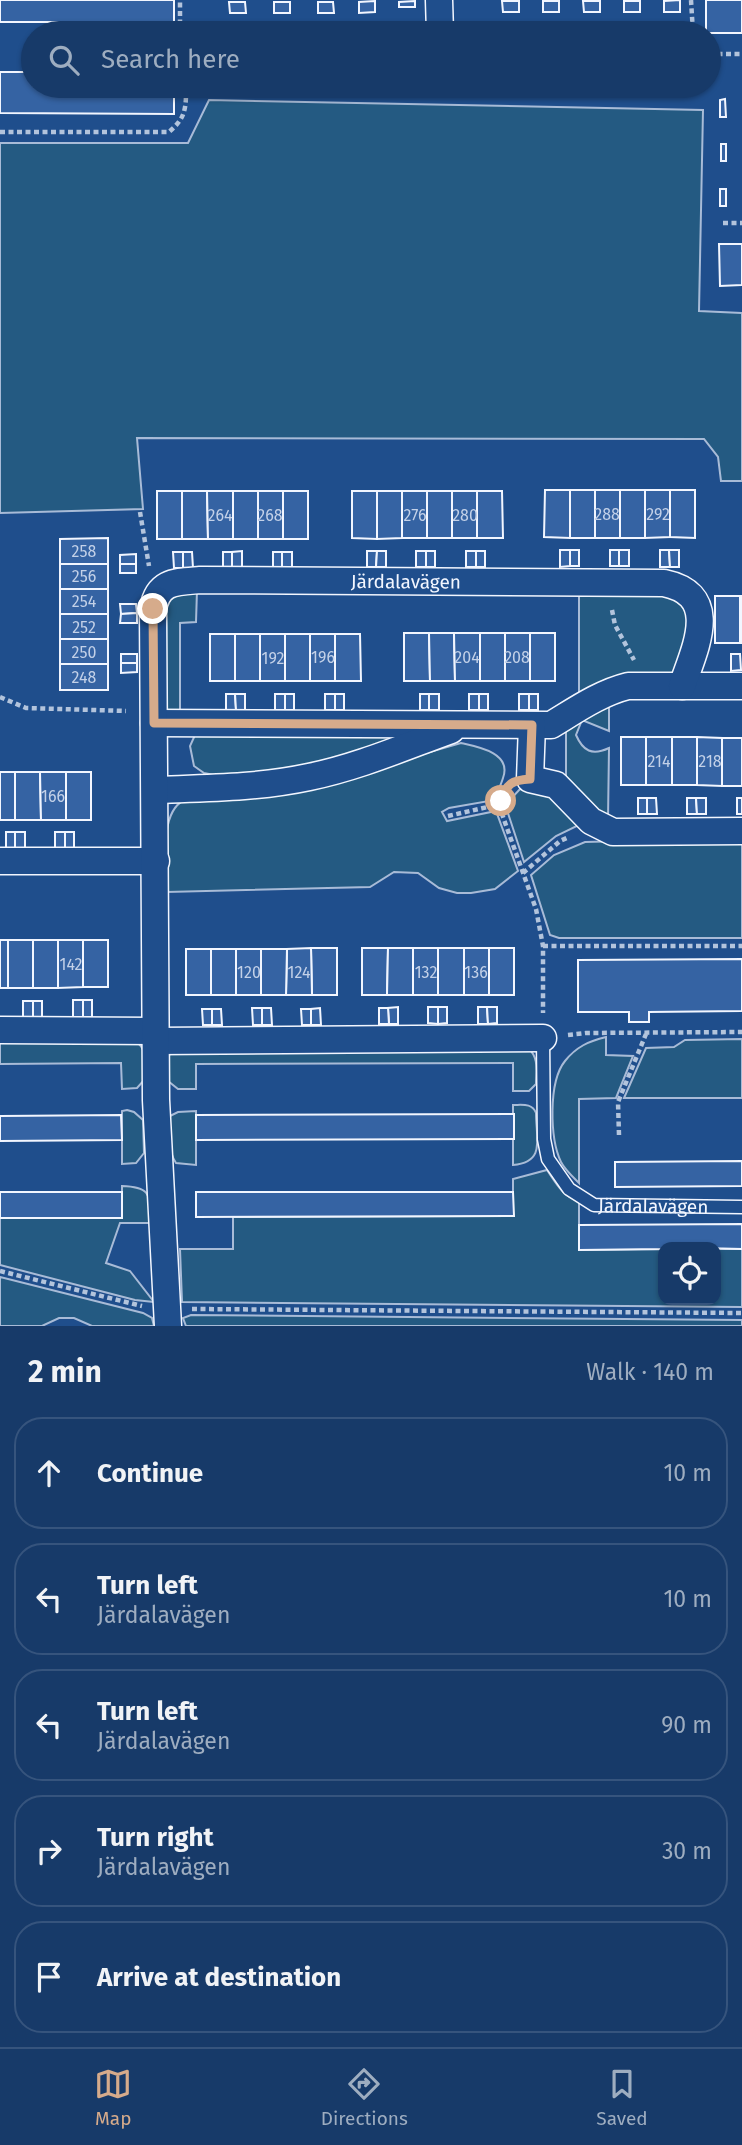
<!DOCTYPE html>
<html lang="en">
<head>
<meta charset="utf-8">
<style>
	:root { --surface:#173a69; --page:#244571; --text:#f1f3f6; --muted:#9eadc0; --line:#36547d; --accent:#d6ab8b }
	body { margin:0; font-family:"Fira Sans",sans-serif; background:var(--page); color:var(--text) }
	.controls { position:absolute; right:21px; bottom:21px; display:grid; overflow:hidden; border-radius:14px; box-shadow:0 2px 5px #0004 }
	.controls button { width:63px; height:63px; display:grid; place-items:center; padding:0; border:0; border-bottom:2px solid var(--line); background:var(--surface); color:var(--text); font:35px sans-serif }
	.stop { position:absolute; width:21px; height:21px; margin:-16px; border:5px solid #d6ab8b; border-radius:50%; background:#fff }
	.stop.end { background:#d6ab8b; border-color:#fff; box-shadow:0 2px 7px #0008 }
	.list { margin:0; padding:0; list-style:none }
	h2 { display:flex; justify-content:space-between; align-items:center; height:91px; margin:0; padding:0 28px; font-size:30px }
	h2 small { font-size:23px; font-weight:400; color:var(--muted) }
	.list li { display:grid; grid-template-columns:46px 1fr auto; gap:21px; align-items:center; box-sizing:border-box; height:112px; margin:0 14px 14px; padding:0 14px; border:2px solid var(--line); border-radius:28px }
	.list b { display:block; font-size:26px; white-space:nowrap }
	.list p { margin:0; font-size:23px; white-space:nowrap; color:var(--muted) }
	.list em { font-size:23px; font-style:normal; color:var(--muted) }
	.icon { flex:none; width:38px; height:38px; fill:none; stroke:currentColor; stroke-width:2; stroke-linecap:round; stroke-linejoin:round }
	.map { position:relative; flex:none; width:742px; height:1326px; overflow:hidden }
	.search { position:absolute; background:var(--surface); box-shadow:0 2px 5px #0004; left:21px; right:21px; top:21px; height:77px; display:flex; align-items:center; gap:18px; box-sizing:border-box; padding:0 24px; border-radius:38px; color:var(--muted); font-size:26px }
	.sheet { height:721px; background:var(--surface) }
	nav { display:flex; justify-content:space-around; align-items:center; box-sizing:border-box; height:98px; border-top:2px solid var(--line); background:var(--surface); font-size:19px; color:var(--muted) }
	nav a { display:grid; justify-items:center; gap:4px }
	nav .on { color:var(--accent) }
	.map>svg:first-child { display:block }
	.green { fill:#245a82; stroke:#a8bbd7; stroke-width:2 }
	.building { fill:#3563a3; stroke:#f2f6ff; stroke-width:2 }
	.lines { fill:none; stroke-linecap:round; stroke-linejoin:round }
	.service-casing { stroke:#f2f6ff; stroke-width:15 }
	.minor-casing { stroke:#f2f6ff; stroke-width:29 }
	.path { stroke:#b3c4dc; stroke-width:4.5; stroke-dasharray:5 3.5; stroke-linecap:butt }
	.service { stroke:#1f4e8c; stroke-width:12 }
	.minor { stroke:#1f4e8c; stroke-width:26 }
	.route { stroke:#d6ab8b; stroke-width:9 }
	.labels { text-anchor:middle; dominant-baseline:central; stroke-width:5; stroke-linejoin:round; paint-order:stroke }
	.number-label { font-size:16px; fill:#c3d1e8 }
	.street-label { font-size:19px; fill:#f2f6ff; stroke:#1f4e8c }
</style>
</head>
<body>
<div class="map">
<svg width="742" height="1326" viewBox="0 0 742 1326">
	<rect width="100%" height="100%" fill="#1f4e8c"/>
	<g class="green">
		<path d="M 209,100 L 703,110 L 699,311 L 742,313 L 742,481 L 721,481 L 718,457 L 704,439 L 137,438 L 143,509 L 0,513 L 0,143 L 188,143 Z"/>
		<path d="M 579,589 L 670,589 L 691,619 L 677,672 L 579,700 Z"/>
		<path d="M 197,590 L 196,622 L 180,623 L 180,715 L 165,709 L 161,618 L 171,595 Z"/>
		<path d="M 609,702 L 609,731 L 582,720 L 576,735 C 583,751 592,756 609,748 L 608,820 L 566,783 L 566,725 Z"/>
		<path d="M 429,728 L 311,766 L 219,776 L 204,773 L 194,766 L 190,746 L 195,735 Z"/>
		<path d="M 461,743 C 479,747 512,753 503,778 C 501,785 497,792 495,800 L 449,808 L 442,812 L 447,821 L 496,811 L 518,871 L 495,889 L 471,893 L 457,893 L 439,888 L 418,873 L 394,872 L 370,887 L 167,892 C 167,865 158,814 184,800 L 381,766 Z"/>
		<path d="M 520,789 L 546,790 L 581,824 L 556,836 L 524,862 L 506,807 L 508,802 Z"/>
		<path d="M 742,838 L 742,938 L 559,938 L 550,935 L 531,875 L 554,855 L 585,842 Z"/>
		<path d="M 606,1037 L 606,1055 L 633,1056 L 616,1098 L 579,1099 L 579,1183 C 573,1177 565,1170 561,1162 C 550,1139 548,1082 565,1061 C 576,1047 589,1041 606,1037 Z"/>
		<path d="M 0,1038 L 135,1041 C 148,1048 145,1065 146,1078 L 137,1088 L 122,1089 L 121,1063 L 0,1064 Z"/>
		<path d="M 742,1039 L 742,1098 L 624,1098 L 646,1048 L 674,1047 L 685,1040 Z"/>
		<path d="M 529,1049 C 539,1058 536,1071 536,1084 L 529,1091 L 513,1091 L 513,1063 L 196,1064 L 196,1089 L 178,1089 L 168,1081 L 167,1059 L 171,1052 Z"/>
		<path d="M 513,1105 C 523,1105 532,1103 536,1113 C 536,1139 546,1162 513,1165 Z"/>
		<path d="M 127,1110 L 134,1112 L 143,1120 L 144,1153 L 136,1163 L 122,1164 L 122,1111 Z"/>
		<path d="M 196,1111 L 196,1165 L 176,1163 C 168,1151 167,1130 170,1116 L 178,1112 Z"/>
		<path d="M 547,1170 C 556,1183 563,1197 579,1201 L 579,1250 L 663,1249 L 663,1300 L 716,1300 L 716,1249 L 742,1249 L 742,1307 L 182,1302 L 180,1249 L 233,1249 L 233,1217 L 513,1216 L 513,1179 Z"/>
		<path d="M 122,1186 C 153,1187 149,1196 151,1223 L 120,1223 L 106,1263 L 130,1271 L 154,1302 L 135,1300 L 0,1265 L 0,1218 L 122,1217 Z"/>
		<path d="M 0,1277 L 143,1313 L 152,1318 L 154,1326 L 92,1326 L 74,1318 L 59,1318 L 42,1326 L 0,1326 Z"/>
		<path d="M 191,1315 L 742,1320 L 742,1326 L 186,1326 L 183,1318 Z"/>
	</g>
	<g class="building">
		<rect x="0" y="0" width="174" height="22"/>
		<path d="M 680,0 L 680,12 L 664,12 L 664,1 Z"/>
		<rect x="706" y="0" width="36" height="33"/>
		<path d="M 375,1 L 375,12 L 359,13 L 359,2 Z"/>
		<path d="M 415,1 L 415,7 L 399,7 L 399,2 Z"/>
		<path d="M 502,1 L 519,1 L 519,12 L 503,12 Z"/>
		<rect x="543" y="1" width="16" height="11"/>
		<path d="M 583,1 L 600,1 L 600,12 L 584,12 Z"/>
		<rect x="624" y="1" width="16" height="11"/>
		<path d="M 229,2 L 245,2 L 246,13 L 230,13 Z"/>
		<rect x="274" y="2" width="16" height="11"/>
		<path d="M 318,2 L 333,2 L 334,13 L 318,13 Z"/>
		<rect x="466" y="31" width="214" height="2"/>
		<path d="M 375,32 L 375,33 L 201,33 Z"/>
		<path d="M 0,72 L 33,72 L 33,86 L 174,86 L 174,114 L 0,113 Z"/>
		<path d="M 725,99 L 726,117 L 720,117 L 720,100 Z"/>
		<rect x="721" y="144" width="5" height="17"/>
		<rect x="720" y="189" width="6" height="17"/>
		<path d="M 719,244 L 742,244 L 742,285 L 720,286 Z"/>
		<path d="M 545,490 L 570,490 L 570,538 L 544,537 Z"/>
		<rect x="570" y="490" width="25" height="48"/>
		<rect x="595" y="490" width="25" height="48"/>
		<rect x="620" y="490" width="25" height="48"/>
		<path d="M 645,490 L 670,490 L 670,537 L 645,538 Z"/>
		<path d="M 670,490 L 695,490 L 695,538 L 670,537 Z"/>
		<rect x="157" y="491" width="25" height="48"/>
		<path d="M 182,491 L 207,491 L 208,539 L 182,539 Z"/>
		<path d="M 207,491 L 233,491 L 233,539 L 208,539 Z"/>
		<rect x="233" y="491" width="25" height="48"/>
		<rect x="258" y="491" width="25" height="48"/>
		<rect x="283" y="491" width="25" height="48"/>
		<path d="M 352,491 L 377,491 L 377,539 L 352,538 Z"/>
		<path d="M 377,491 L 402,491 L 402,538 L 377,539 Z"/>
		<rect x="402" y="491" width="25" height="47"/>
		<rect x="427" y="491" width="25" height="47"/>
		<rect x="452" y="491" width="25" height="47"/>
		<path d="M 477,491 L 502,491 L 503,538 L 477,538 Z"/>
		<path d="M 108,538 L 108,564 L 60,564 L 60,539 Z"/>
		<path d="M 560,550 L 570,550 L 570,566 L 560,567 Z"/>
		<rect x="570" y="550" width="9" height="16"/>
		<rect x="610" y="550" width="9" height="16"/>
		<rect x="619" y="550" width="10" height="16"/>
		<path d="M 660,550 L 669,550 L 670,567 L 660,567 Z"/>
		<path d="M 669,550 L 679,550 L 679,567 L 670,567 Z"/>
		<path d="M 242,551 L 242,568 L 232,568 L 232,552 Z"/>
		<path d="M 367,551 L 377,551 L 376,567 L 367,567 Z"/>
		<path d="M 377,551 L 386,551 L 386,567 L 376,567 Z"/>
		<rect x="416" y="551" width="10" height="16"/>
		<rect x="426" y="551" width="9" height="16"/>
		<rect x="466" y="551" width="10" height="16"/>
		<rect x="476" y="551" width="9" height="16"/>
		<path d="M 173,552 L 183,552 L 183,568 L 174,568 Z"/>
		<path d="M 183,552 L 192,552 L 193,568 L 183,568 Z"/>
		<rect x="223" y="552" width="9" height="16"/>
		<rect x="273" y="552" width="9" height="16"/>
		<rect x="282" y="552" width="10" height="16"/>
		<path d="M 136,554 L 136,564 L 120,564 L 120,555 Z"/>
		<rect x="60" y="564" width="48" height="25"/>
		<rect x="120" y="564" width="16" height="9"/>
		<rect x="60" y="589" width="48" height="25"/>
		<rect x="715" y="596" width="25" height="47"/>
		<rect x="740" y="596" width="2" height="47"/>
		<path d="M 120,604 L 136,604 L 137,613 L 121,614 Z"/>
		<path d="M 137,613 L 137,623 L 120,623 L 121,614 Z"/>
		<rect x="60" y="614" width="48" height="25"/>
		<path d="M 404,633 L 429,633 L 430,681 L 404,681 Z"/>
		<path d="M 429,633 L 454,633 L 455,681 L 430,681 Z"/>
		<path d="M 454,633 L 480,633 L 480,681 L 455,681 Z"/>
		<rect x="480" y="633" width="25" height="48"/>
		<rect x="505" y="633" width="25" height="48"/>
		<rect x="530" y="633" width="25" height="48"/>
		<rect x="210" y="634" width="25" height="47"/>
		<rect x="235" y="634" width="25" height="47"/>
		<rect x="260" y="634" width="25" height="47"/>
		<rect x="285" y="634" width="25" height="47"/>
		<rect x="310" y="634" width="25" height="47"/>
		<path d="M 335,634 L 360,634 L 361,681 L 335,681 Z"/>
		<rect x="60" y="639" width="48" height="25"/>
		<rect x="121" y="654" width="16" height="9"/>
		<path d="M 731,654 L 740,654 L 741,670 L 731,671 Z"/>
		<path d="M 121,663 L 137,663 L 137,672 L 121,673 Z"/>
		<rect x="60" y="664" width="48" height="26"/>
		<path d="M 226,694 L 235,694 L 236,710 L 226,710 Z"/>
		<path d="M 235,694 L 245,694 L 245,710 L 236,710 Z"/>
		<rect x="275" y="694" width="10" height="16"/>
		<rect x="285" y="694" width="9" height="16"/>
		<rect x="325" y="694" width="10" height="16"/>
		<rect x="335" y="694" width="9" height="16"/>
		<rect x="420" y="694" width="9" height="16"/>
		<rect x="429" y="694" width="10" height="16"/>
		<rect x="469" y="694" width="10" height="16"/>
		<rect x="479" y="694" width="9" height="16"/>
		<rect x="519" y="694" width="10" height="16"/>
		<rect x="529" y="694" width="9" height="16"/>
		<rect x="621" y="737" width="25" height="48"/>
		<rect x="646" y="737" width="26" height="48"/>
		<rect x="672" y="737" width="25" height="48"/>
		<path d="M 697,737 L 722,738 L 722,786 L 697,785 Z"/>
		<rect x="722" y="738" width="20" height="48"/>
		<rect x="0" y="772" width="15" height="48"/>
		<path d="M 15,772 L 40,772 L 41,820 L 15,820 Z"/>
		<path d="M 40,772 L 66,772 L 66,820 L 41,820 Z"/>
		<rect x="66" y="772" width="25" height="48"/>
		<rect x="638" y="798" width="9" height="16"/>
		<path d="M 647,798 L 656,798 L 657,814 L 647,814 Z"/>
		<path d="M 687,798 L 696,798 L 697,814 L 687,814 Z"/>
		<path d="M 696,798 L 706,798 L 706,814 L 697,814 Z"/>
		<rect x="737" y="798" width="5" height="16"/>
		<rect x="6" y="832" width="9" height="17"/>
		<rect x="15" y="832" width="10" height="17"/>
		<rect x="55" y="832" width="10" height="16"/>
		<rect x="65" y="832" width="9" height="16"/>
		<rect x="0" y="940" width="8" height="48"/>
		<rect x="8" y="940" width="25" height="48"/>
		<rect x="33" y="940" width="25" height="48"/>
		<path d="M 58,940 L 83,940 L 83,987 L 58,988 Z"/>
		<rect x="83" y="940" width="25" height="47"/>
		<path d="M 311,948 L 337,948 L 337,995 L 312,995 Z"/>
		<path d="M 311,948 L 312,995 L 286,995 L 287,949 Z"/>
		<path d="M 362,948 L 388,948 L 387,995 L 362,995 Z"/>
		<path d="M 388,948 L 413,948 L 413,995 L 387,995 Z"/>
		<rect x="413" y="948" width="25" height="47"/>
		<rect x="438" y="948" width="26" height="47"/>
		<rect x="464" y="948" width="25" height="47"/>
		<rect x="489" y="948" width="25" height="47"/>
		<rect x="186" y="949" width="25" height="46"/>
		<rect x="211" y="949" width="25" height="46"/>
		<rect x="236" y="949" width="25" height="46"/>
		<path d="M 261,949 L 287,949 L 286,995 L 261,995 Z"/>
		<path d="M 742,959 L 742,1011 L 649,1012 L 649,1022 L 629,1022 L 629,1012 L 578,1012 L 578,960 Z"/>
		<rect x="73" y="1000" width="10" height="17"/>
		<rect x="83" y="1000" width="9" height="17"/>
		<rect x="23" y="1001" width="10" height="16"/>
		<rect x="33" y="1001" width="9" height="16"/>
		<path d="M 398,1007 L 398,1024 L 389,1024 L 388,1008 Z"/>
		<path d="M 428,1007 L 438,1007 L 438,1024 L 428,1023 Z"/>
		<path d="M 438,1007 L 447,1007 L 447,1023 L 438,1024 Z"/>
		<path d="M 478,1007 L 487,1007 L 488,1024 L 478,1024 Z"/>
		<path d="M 487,1007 L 497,1007 L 497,1023 L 488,1024 Z"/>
		<path d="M 252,1008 L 262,1008 L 262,1025 L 253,1025 Z"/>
		<path d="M 262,1008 L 271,1008 L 272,1025 L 262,1025 Z"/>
		<path d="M 320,1008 L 321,1025 L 311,1025 L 311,1009 Z"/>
		<path d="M 379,1008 L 388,1008 L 389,1024 L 379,1024 Z"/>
		<path d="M 202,1009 L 212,1009 L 212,1025 L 203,1025 Z"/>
		<path d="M 212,1009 L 221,1009 L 222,1025 L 212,1025 Z"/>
		<path d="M 301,1009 L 311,1009 L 311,1025 L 302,1025 Z"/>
		<path d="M 514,1114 L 514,1139 L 196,1140 L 196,1115 Z"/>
		<path d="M 121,1115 L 122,1140 L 0,1141 L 0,1116 Z"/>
		<path d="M 742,1161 L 742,1186 L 615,1187 L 615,1162 Z"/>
		<rect x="0" y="1192" width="122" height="26"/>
		<path d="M 196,1192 L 513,1192 L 514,1216 L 196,1217 Z"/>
		<path d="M 742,1224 L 742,1249 L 663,1247 L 663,1249 L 579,1250 L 579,1225 Z"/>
	</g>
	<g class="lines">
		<g class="service-casing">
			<g id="service">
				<path id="s1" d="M 543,1038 L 544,1139 L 548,1159 L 569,1189 L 594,1205 L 742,1207"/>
			</g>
		</g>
		<g class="minor-casing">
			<g id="minor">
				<path d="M 439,0 L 440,33"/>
				<path d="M 154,723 L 551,725 C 576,710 600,693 628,686 L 742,686"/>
				<path d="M 532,725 L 530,779 L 556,785 L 591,821 L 613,832 L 742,831"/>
				<path d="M 155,790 C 206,788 258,788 309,777 C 358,767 404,747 451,730"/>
				<path d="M 0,861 L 156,861"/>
				<path d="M 0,1030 L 155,1031"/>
				<path d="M 156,1041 L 543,1038"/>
				<path id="s2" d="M 168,1326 L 156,1100 L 153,609 C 158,581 175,582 200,580 L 664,583 C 722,595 695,648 682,686"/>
			</g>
		</g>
		<g class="path">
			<path d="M 691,0 L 693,33"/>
			<path d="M 180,33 L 180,0"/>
			<path d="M 709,54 L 742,54"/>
			<path d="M 185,86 L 186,93"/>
			<path d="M 0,132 L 169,132 C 183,120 186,112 186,93 L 685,91 L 690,86"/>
			<path d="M 723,223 L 742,223"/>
			<path d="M 140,512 L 149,566"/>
			<path d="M 612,610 L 615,625 L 634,660"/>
			<path d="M 0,697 L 26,708 L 126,711"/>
			<path d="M 505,788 L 501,801 L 502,814 L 536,909 L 543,946 L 543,1013"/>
			<path d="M 448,816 L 501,804"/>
			<path d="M 523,873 L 560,841 L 569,837"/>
			<path d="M 543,946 L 742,946"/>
			<path d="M 568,1035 L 586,1033 L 742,1032"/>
			<path d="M 619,1135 L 618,1102 L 646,1034"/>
			<path d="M 0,1271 L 142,1306"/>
			<path d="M 192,1309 L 742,1313"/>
		</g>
		<use href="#service" class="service"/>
		<use href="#minor" class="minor"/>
	</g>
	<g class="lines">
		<path class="route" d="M 153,609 L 154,723 L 532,725 L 530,779 C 512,780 506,784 501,801"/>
	</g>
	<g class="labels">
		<g class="number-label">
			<text x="607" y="514">288</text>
			<text x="658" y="514">292</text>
			<text x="220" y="515">264</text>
			<text x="270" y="515">268</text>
			<text x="415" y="515">276</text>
			<text x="465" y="515">280</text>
			<text x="84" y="551">258</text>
			<text x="84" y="576">256</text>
			<text x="84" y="601">254</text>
			<text x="84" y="627">252</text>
			<text x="84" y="652">250</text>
			<text x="323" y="657">196</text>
			<text x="467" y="657">204</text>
			<text x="517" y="657">208</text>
			<text x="273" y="658">192</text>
			<text x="84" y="677">248</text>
			<text x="659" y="761">214</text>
			<text x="710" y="761">218</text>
			<text x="53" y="796">166</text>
			<text x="71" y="964">142</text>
			<text x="249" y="972">120</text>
			<text x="299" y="972">124</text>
			<text x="426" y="972">132</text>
			<text x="476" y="972">136</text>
		</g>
		<g class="street-label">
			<text stroke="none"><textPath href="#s2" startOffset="985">Järdalavägen</textPath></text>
			<text stroke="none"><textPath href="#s1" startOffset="247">Järdalavägen</textPath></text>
		</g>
	</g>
</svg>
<div class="controls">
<button><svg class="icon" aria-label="locate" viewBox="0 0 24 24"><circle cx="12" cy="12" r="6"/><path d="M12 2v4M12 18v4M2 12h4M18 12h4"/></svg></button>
</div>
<div class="stop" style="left:501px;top:801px"></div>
<div class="stop end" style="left:153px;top:609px"></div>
<div class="search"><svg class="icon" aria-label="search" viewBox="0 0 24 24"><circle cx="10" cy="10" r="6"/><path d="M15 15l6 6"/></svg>Search here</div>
</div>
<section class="sheet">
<h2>2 min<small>Walk · 140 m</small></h2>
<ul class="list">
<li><svg class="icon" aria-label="ahead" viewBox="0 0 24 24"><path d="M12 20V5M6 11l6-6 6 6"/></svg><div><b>Continue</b></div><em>10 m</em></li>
<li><svg class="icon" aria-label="left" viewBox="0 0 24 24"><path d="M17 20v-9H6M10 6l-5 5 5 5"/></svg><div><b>Turn left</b><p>Järdalavägen</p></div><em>10 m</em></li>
<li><svg class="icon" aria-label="left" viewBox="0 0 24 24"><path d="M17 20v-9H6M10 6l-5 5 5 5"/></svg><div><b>Turn left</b><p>Järdalavägen</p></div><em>90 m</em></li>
<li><svg class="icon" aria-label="right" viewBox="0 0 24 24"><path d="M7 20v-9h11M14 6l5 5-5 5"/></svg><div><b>Turn right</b><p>Järdalavägen</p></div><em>30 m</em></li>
<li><svg class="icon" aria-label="arrive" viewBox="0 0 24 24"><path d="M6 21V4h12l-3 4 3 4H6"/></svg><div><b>Arrive at destination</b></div></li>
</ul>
</section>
<nav>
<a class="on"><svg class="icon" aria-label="map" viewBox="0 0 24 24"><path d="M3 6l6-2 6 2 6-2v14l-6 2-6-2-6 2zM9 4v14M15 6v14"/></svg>Map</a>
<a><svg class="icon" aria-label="directions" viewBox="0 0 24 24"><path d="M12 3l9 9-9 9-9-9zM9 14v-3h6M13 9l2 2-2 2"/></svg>Directions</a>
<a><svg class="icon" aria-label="saved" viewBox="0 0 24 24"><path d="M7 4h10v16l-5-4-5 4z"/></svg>Saved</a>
</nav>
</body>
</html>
